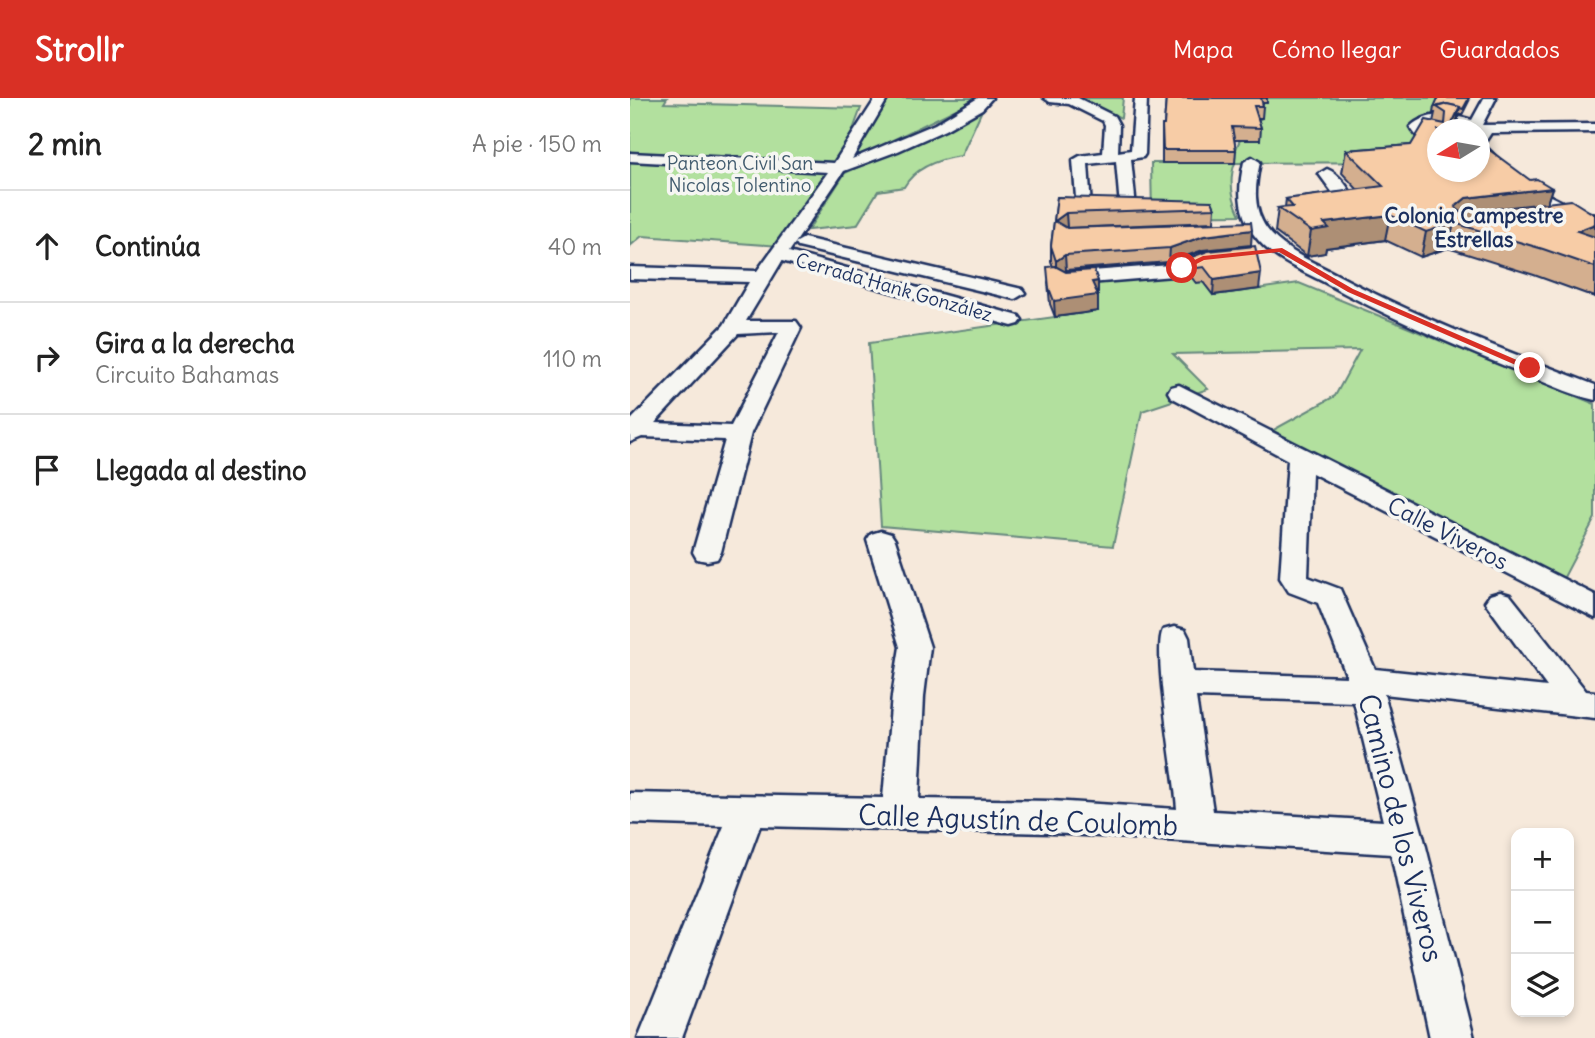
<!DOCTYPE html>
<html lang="es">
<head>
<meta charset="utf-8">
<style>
	:root { --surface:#fff; --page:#f2f2f2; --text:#222; --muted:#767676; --line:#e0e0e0; --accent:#d93025 }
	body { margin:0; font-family:Delius,sans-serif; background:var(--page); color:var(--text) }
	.controls { position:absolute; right:21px; bottom:21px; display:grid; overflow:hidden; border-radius:14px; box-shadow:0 4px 10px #0003 }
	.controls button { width:63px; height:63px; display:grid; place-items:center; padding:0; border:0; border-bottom:2px solid var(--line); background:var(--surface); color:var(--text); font:35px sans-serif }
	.compass { position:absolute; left:797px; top:21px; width:63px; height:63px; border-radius:50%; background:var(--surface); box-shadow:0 4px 10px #0003; rotate:259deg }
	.stop { position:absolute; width:21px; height:21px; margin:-16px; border:5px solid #d93025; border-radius:50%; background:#fff }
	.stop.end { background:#d93025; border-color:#fff; box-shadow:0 2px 7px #0008 }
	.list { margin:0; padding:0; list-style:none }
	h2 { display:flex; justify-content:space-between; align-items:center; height:91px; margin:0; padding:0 28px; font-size:30px }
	h2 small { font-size:23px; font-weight:400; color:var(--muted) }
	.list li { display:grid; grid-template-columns:46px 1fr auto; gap:21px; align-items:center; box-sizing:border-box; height:112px; padding:0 28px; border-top:2px solid var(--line) }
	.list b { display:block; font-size:26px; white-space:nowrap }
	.list p { margin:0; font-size:23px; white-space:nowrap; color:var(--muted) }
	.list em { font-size:23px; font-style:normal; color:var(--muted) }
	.icon { flex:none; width:38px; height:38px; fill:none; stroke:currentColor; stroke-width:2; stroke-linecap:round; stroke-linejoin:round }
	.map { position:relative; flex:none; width:965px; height:940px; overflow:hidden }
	header { display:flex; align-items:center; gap:42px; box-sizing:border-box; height:98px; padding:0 35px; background:var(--accent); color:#fff }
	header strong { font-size:33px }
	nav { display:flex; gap:38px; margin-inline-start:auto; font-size:24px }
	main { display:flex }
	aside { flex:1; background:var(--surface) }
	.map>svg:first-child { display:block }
	.green { fill:#b2e09e; stroke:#66887e; stroke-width:2 }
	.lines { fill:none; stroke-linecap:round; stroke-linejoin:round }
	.minor-casing { stroke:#1b2f5e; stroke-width:5 }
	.minor { fill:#f6f6f2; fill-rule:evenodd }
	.wall { fill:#d4af8f; stroke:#1b2f5e; stroke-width:2 }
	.shaded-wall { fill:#ad8f74; stroke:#1b2f5e; stroke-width:2 }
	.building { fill:#f7cca6; stroke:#1b2f5e; stroke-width:2 }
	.route { fill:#d93025 }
	.labels { text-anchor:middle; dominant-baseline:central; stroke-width:7; stroke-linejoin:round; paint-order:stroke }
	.far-park-label { font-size:19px; fill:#415b6e; stroke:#f6f6f2 }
	.far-street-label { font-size:19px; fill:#1b2f5e; stroke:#f6f6f2 }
	.far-neighbourhood-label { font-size:21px; font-weight:bold; fill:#1b2f5e; stroke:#f6f6f2 }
	.street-label { font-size:23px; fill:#1b2f5e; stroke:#f6f6f2 }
	.near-street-label { font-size:28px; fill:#1b2f5e; stroke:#f6f6f2 }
</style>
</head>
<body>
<header>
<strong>Strollr</strong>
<nav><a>Mapa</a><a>Cómo llegar</a><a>Guardados</a></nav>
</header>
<main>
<aside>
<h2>2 min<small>A pie · 150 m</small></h2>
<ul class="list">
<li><svg class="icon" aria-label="ahead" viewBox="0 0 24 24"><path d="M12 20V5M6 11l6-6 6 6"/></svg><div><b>Continúa</b></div><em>40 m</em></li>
<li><svg class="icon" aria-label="right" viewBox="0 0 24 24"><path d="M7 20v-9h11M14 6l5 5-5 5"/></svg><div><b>Gira a la derecha</b><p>Circuito Bahamas</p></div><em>110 m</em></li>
<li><svg class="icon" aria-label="arrive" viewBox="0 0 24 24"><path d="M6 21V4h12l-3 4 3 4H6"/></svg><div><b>Llegada al destino</b></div></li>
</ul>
</aside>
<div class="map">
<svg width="965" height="940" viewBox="0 0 965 940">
	<rect width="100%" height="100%" fill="#f6e9db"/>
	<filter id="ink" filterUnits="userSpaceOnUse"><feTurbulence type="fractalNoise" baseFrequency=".0143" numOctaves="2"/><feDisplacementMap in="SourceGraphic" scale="14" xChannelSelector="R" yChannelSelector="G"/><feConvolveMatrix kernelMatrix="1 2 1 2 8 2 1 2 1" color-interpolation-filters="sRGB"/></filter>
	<g filter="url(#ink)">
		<g class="green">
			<path d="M 0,0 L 37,0 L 34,5 L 231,10 L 209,70 L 150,148 L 12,138 L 0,148 Z"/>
			<path d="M 254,0 L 349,0 L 224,61 Z"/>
			<path d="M 447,0 L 493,0 L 491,20 L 450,1 Z"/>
			<path d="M 635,0 L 838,0 L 804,22 L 807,64 L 605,65 C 598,83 602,100 610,117 L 522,118 L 521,65 L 602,65 C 605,49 615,27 632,20 L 628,7 Z"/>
			<path d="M 353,10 L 331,58 C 309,61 286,68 274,89 L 248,93 L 227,127 L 178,132 L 215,75 Z"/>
			<path d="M 564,174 L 562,179 L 566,185 L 573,184 L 583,197 L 669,185 L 965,306 L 965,420 L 932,483 L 638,335 L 705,298 L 730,252 L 543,256 L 578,291 L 512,313 L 483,448 L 251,428 L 239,245 L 468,213 L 455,181 Z"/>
		</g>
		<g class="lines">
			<g class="minor-casing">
				<g id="minor">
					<path d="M 246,0 L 258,0 L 222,61 L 305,26 L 348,0 L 362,0 L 352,11 L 315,32 L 268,53 L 214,73 L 159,154 L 389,218 L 392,222 L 389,226 L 382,228 L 152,163 L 116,223 L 166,223 L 171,230 L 121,335 L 91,454 L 87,461 L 77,463 L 67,461 L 63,454 L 95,342 L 12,339 L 0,344 L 0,323 L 94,227 L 119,184 L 0,181 L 0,169 L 127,173 L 198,74 L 0,63 L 0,55 L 204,65 ZM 149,234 L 101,328 L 25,325 L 108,236 Z"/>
					<path d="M 414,0 L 448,0 L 484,18 L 489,27 L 488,54 L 501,52 L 505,0 L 517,0 L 515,56 L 513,59 L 501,61 L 506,109 L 504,112 L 492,112 L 490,109 L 486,63 L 458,66 L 461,109 L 459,112 L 447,112 L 443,62 L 450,58 L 473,55 L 475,27 L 473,23 L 439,6 L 420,4 Z"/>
					<path d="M 854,0 L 866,0 L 852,27 L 965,26 L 965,34 L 861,35 L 855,44 L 850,45 L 850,32 L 812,25 L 795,30 L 808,37 L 808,46 L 788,40 L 780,29 C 796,13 822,16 842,22 Z"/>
					<path d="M 850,47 L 855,48 C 886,81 922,103 965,117 L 965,127 C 921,116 880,93 850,59 Z"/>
					<path d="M 622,59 L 630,64 C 625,88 622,110 637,131 C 653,152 681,163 704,175 C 788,220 876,253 965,287 L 965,302 C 936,295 908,281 880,270 C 816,244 753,217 692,183 C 670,172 646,162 629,143 C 608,119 607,94 614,64 Z"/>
					<path d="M 697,71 C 708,75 723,93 724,105 L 722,108 L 693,117 L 687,116 L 685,112 L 687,108 L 708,102 L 689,76 Z"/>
					<path d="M 174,140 L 392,191 L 395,195 L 385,201 L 168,149 L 165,145 Z"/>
					<path d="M 595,153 L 601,154 L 604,158 L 601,162 L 576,165 L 543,178 L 436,187 L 427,181 L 436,175 L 540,167 L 567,156 Z"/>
					<path d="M 549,287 L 965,497 L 965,520 L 682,375 L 678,479 L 710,491 L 745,571 L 917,589 L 855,504 L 860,497 L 870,494 L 880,497 L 956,593 L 965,594 L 965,620 L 754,596 L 794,741 L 844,940 L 800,940 L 761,756 L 421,735 L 130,728 L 52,940 L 8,940 L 94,728 L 0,725 L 0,695 L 253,700 L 262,598 L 270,549 L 237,442 L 241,436 L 251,433 L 261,436 L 265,442 L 300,549 L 294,598 L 289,701 L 421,703 L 547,711 C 545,677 522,552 533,532 L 544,529 L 555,532 L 559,540 L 563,574 L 717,579 L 688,505 L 659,494 L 650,480 L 658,362 L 541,299 L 538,294 L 541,289 ZM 566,599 L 724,604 L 753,723 L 583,713 Z"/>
				</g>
			</g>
			<use href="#minor" class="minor"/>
		</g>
		<g class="wall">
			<path d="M 536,0 L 637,0 L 637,5 L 632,5 L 633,8 L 632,20 L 628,20 L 631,30 L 630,42 L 604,42 L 606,52 L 605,65 L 532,65 L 532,27 L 534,27 Z"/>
			<path d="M 839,3 L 832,17 L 829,17 L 825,32 L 808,32 L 808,74 L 900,82 L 922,90 L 917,105 L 965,117 L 965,199 L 904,177 L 818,150 L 791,159 L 755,142 L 696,150 L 695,155 L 677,158 L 645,134 L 648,110 L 655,109 L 656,101 L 728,92 L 712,75 L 716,52 L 781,47 L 803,24 L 805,15 L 803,15 L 804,9 Z"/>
			<path d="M 427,99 L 585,110 L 584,124 L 436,130 L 621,147 L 573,152 L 539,164 L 436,172 L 434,173 L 468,183 L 468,213 L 425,219 L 420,206 L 418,184 L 423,169 L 421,163 L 421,148 Z"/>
			<path d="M 559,160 L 629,191 L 583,197 L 573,184 L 566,185 L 558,175 Z"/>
		</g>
		<g class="shaded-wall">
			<path d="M 830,9 L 825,32 L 819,32 Z"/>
			<path d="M 922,90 L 914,114 L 858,116 L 855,112 L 853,122 L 824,125 L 818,150 L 791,159 L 796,134 L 836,100 Z"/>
			<path d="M 436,115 L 437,129 L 426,138 L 425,123 Z"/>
			<path d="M 760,117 L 755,142 L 696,150 L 695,155 L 677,158 L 681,133 L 694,125 Z"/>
			<path d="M 965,126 L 965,144 L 947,133 Z"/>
			<path d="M 622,132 L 621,147 L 573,152 L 539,164 L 540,150 L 574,138 Z"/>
			<path d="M 435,157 L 436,172 L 426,178 L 426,163 Z"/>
			<path d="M 631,175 L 629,191 L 583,197 L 584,182 Z"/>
			<path d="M 468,183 L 468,213 L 425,219 L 424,203 L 462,184 Z"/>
		</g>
		<g class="building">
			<path d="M 536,0 L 631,0 L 633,8 L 624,8 L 631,30 L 602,29 L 606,52 L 533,52 L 532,27 L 534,27 Z"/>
			<path d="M 808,0 L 839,0 L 833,11 L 830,10 L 830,9 L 817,6 L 804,9 Z"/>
			<path d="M 817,6 L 830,9 L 819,32 L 808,32 L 808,74 L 850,74 L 850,45 L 900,82 L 907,81 L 922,90 L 836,100 L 825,109 L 839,122 L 855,122 L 858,116 L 855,112 L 941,102 L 965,117 L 965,126 L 947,133 L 965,139 L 965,169 L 913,151 L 824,125 L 796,134 L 760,117 L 694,125 L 699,130 L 681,133 L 648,110 L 663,109 L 656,101 L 753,88 L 716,52 L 781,47 L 796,22 L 815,26 L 816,15 L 807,9 Z"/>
			<path d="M 427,99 L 582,103 L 585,110 L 436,115 L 425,123 L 437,130 L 621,124 L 622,132 L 574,138 L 540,150 L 435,157 L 426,163 L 421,148 Z"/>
			<path d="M 625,148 L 631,175 L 584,182 L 574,169 L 567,170 L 559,160 L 578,153 Z"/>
			<path d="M 425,168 L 436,174 L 464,172 L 468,183 L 462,184 L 468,197 L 424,203 L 419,190 L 417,169 Z"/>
		</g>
	</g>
	<path class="route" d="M 652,150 L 723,191 L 905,270 L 897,272 L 718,194 L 649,154 L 574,162 L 555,172 L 548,170 L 573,158 Z"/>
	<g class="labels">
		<g class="far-park-label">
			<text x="110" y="65">Panteon Civil San<tspan x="110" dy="22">Nicolas Tolentino</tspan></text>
		</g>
		<g class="far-street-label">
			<text transform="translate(264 189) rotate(16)">Cerrada Hank González</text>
		</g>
		<g class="far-neighbourhood-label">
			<text x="844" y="117">Colonia Campestre<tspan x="844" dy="24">Estrellas</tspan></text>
		</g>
		<g class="street-label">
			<text transform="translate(818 435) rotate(27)">Calle Viveros</text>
		</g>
		<g class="near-street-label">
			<text transform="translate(388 722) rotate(2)">Calle Agustín de Coulomb</text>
			<text transform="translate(771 730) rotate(76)">Camino de los Viveros</text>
		</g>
	</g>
</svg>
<div class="controls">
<button>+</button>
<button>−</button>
<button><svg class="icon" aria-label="layers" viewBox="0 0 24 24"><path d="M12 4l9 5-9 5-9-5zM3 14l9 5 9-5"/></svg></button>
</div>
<svg class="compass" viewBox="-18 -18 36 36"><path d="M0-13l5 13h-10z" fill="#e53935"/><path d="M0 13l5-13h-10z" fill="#767676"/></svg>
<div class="stop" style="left:552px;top:170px"></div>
<div class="stop end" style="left:900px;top:270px"></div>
</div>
</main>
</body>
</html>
